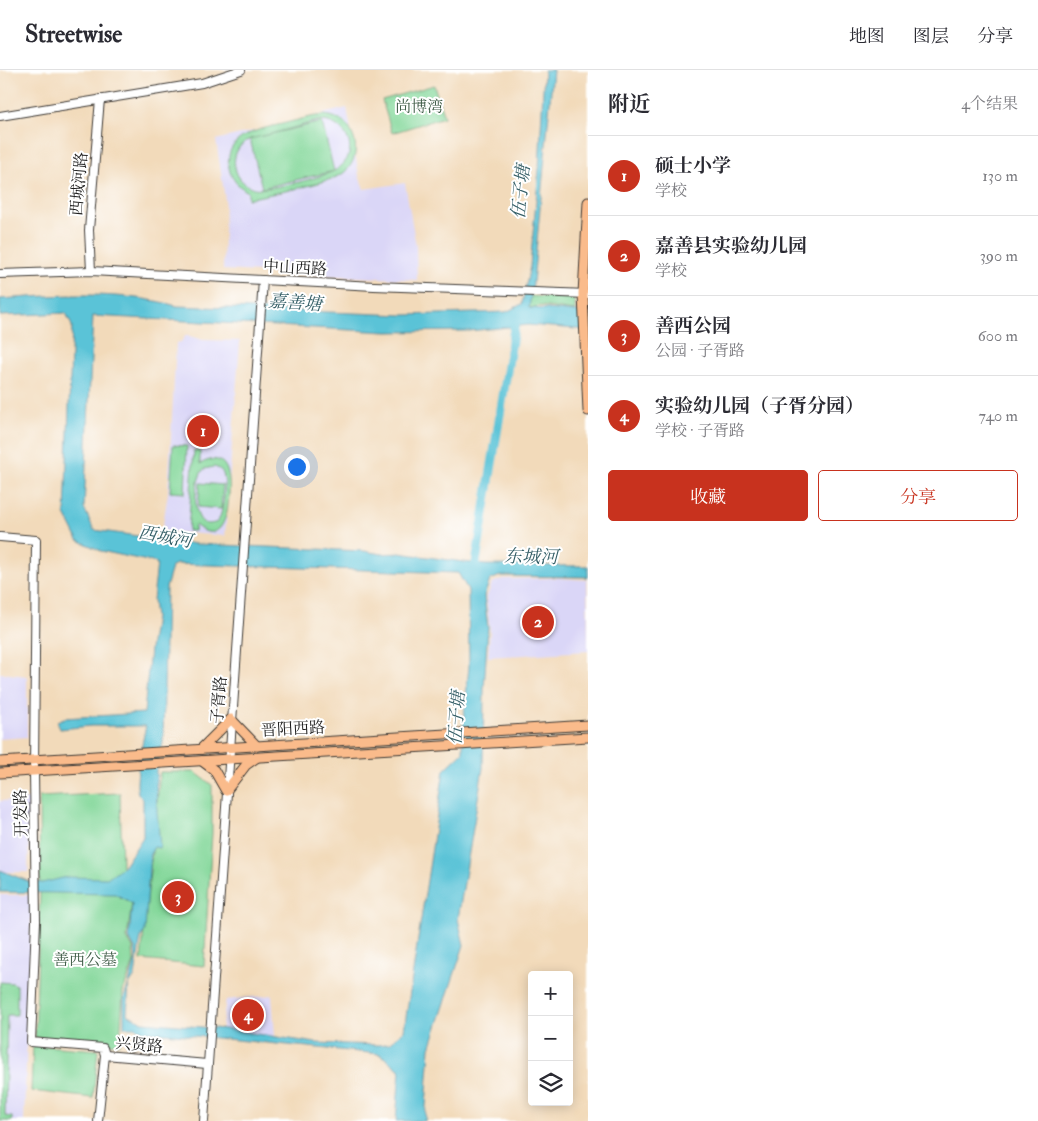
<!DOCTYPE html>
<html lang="zh">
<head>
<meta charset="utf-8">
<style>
	:root { --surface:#fff; --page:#f7f7f7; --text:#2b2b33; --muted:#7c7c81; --line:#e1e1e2; --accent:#c8321e }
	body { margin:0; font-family:"IM FELL Double Pica","Noto Serif SC",serif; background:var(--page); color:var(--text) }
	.controls { position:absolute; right:15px; bottom:15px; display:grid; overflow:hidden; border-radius:5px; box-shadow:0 2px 12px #0003 }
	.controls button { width:45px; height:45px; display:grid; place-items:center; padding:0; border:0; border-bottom:1px solid var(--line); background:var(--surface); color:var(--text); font:25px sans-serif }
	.you { position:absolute; left:296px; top:396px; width:18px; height:18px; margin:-12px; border:4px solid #fff; border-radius:50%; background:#1a73e8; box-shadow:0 0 0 8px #1a73e833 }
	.badge { display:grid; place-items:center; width:32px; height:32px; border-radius:50%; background:var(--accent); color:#fff; font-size:16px; font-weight:700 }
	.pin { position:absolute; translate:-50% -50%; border:2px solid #fff; box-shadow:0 1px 5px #0006 }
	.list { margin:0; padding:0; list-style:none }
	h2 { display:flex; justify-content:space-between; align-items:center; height:65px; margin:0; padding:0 20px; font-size:21px }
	h2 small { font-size:16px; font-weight:400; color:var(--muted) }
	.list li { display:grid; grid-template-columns:32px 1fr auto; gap:15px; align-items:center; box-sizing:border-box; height:80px; padding:0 20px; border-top:1px solid var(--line) }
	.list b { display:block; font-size:19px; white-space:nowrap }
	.list p { margin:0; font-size:16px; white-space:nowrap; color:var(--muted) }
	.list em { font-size:16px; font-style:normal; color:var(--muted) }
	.actions { display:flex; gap:10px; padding:15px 20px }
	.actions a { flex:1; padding:11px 0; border:1px solid var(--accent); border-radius:5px; text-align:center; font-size:18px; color:var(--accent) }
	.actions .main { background:var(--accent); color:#fff }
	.icon { flex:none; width:28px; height:28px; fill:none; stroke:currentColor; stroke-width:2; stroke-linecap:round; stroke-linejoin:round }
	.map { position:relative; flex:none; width:588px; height:1051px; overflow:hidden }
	header { display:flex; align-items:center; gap:30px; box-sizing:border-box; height:70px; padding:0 25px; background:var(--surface); border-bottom:1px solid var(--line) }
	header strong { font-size:24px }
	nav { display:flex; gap:28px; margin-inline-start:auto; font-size:18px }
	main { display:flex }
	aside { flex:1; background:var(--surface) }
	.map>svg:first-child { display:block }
	.built { fill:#dad6f7 }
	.green { fill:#82d799; stroke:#4f7a5a; fill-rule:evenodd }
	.water { fill:#5ac3d7; stroke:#3b707a; fill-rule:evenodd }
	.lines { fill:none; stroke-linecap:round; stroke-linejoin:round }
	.river { stroke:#5ac3d7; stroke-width:9 }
	.minor-casing { stroke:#3c3834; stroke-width:10 }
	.major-casing { stroke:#3c3834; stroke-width:11 }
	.minor { stroke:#fff; stroke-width:8 }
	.major { stroke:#fabb8b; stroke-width:9 }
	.labels { text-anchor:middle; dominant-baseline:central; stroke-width:4; stroke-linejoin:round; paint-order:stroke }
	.park-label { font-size:16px; fill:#405d48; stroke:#fff }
	.street-label { font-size:16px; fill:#1c1c1c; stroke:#fff }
	.water-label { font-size:18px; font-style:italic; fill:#355f67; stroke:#fff }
</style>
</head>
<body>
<header>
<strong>Streetwise</strong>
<nav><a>地图</a><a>图层</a><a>分享</a></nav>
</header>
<main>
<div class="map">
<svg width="588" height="1051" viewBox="0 0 588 1051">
	<rect width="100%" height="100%" fill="#fff"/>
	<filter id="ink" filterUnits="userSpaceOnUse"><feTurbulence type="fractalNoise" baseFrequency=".02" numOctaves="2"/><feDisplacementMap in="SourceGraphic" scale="10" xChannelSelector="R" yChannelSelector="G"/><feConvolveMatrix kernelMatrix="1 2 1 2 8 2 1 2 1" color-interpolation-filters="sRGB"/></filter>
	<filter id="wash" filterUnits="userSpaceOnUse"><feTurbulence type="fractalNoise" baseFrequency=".0096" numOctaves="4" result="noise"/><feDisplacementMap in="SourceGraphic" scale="20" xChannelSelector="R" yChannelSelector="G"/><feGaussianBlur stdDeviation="1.12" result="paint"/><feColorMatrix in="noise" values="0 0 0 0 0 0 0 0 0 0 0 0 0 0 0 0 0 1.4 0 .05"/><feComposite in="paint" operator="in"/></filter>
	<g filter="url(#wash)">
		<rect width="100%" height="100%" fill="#f2daba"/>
		<g class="built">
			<path d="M 347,38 L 359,106 L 364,119 L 405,113 L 416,176 L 417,210 L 223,200 L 225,129 L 216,70 Z"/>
			<path d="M 186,265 L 203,270 L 240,271 L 225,466 L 162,461 L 168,423 L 176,273 L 181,272 Z"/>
			<path d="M 558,508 L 587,510 L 588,581 L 488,587 L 490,561 L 486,529 L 492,513 L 502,509 Z"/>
			<path d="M 0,603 L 27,606 L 27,667 L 0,669 Z"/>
			<path d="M 30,729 L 28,802 L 0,802 L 0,731 Z"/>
			<path d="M 0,825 L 32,825 L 24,1051 L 0,1051 Z"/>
			<path d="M 272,925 L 275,966 L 221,961 L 226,930 Z"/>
		</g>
		<g class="green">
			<path d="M 434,15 L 444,47 L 392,63 L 382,30 Z"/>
			<path d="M 324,45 C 337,46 349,53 353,66 C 359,80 354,96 342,104 C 327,114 269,124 248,129 L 248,122 C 238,116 231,109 229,98 C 223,64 262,59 286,53 C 298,50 311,46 324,45 ZM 318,51 C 343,49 362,79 340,97 C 331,106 268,121 255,118 C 246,116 239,110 236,101 C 232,89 236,78 246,71 Z"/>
			<path d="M 322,52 L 334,101 L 262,118 L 250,69 Z"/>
			<path d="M 530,226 L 571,228 L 575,231 L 575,241 L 540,236 L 529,238 Z"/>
			<path d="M 173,375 L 187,376 L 185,423 L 170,422 Z"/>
			<path d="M 194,380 L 200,381 L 200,394 C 227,379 231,405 229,425 C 228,444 222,477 195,455 L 194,461 L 188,461 ZM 214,397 C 218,398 222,400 223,404 C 227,413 223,446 217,452 C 188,465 194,409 204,399 Z"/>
			<path d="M 200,413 L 223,415 L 221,439 L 198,437 Z"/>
			<path d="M 160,702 L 195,702 L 212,715 L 212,763 L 204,896 L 141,890 Z"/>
			<path d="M 120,723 L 122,795 L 118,826 L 132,833 L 127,868 L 133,878 L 134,892 L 123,921 L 120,974 L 35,968 L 40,825 L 39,727 Z"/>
			<path d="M 0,912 L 13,913 L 17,916 L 17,945 L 7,945 L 5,1046 L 12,1047 L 12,1051 L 0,1051 Z"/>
			<path d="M 33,975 L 98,980 L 93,1028 L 31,1021 Z"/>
		</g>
		<path class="water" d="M 544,0 L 553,0 L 533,213 L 529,238 C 548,238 568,242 588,243 L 588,260 L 528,255 L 469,261 L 387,262 L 93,246 L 84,438 L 94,460 L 196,474 L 364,481 L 381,484 L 399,483 L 485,495 L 588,496 L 588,507 L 500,506 L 490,510 L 484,526 L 488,557 L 484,619 L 483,698 L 458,849 L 464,875 L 430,978 L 425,1051 L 396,1051 L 400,1000 L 380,984 L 144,961 L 135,957 L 124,957 L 124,929 L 136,889 L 135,879 L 129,868 L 132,833 L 115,824 L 0,822 L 0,800 L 30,812 L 42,813 L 67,807 L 107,808 L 124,796 L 143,767 L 143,729 C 141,727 139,725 138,723 C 134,713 143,668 146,656 L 91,656 L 60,659 L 57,651 L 64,648 L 144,643 L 150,579 L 155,548 L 153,530 L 157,493 L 101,481 L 78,470 L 65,444 L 72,256 L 66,243 L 0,246 L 0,229 C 59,225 119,220 177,236 L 404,245 L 506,242 L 522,234 L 530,196 L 539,99 ZM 176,494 L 458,503 L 468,520 L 469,596 L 463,655 L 463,682 L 444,700 L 404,960 L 390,973 L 380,975 L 316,973 L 225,959 L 143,952 L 127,944 L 129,915 L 135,906 L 141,867 L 145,861 L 150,784 L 154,777 L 159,778 L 160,776 L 157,741 L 156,701 L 163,673 L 166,518 L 172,497 Z"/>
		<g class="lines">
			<path class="river" d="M 474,505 L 516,246"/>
		</g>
	</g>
	<g filter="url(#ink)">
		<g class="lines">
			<g class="minor-casing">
				<g id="minor">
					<path d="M 0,46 L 202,13 L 241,0"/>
					<path d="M 91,201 L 89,160 L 100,29"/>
					<path d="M 0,204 L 91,201 L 374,216 L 588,224"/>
					<path d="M 0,467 L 36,470 L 34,701 L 36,851 L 31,972 L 103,978 L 105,985"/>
					<path d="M 98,1051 L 105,985 L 207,994"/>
					<path d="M 204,1051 L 263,210"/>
				</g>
			</g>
			<g class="major-casing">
				<g id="major">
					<path d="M 588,132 L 583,224 L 588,341"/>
					<path d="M 201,679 L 231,649 L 257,676"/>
					<path d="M 202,691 L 214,700 L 226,721 L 246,695 L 256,688"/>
					<path d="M 0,692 L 588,655"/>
					<path d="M 0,703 L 588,667"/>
				</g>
			</g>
			<use href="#minor" class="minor"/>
			<use href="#major" class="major"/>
		</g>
	</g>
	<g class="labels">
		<g class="park-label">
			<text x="419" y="37">尚博湾</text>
			<text x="85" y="890">善西公墓</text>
		</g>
		<g class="street-label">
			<text transform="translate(79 114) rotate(-85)">西城河路</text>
			<text transform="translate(295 198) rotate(3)">中山西路</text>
			<text transform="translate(219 630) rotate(-85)">子胥路</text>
			<text transform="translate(293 659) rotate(-3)">晋阳西路</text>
			<text transform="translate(21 743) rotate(-91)">开发路</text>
			<text transform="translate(139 975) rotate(5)">兴贤路</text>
		</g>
		<g class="water-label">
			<text transform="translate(521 122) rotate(-84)">伍子塘</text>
			<text transform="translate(295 233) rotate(4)">嘉善塘</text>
			<text transform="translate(165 467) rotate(10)">西城河</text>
			<text transform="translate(531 487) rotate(1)">东城河</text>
			<text transform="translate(457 648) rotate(-86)">伍子塘</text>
		</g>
	</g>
</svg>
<div class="controls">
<button>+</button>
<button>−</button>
<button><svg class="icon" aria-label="layers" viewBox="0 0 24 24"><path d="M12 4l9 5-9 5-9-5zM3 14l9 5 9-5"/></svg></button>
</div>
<div class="you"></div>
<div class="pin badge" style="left:203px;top:361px">1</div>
<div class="pin badge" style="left:538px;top:552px">2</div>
<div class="pin badge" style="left:178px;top:827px">3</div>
<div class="pin badge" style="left:248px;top:945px">4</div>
</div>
<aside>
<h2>附近<small>4个结果</small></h2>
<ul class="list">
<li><span class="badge">1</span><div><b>硕士小学</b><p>学校</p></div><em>130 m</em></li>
<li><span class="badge">2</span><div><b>嘉善县实验幼儿园</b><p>学校</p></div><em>390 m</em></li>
<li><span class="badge">3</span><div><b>善西公园</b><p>公园 · 子胥路</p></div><em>600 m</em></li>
<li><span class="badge">4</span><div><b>实验幼儿园（子胥分园）</b><p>学校 · 子胥路</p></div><em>740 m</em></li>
</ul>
<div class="actions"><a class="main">收藏</a><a>分享</a></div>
</aside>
</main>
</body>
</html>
